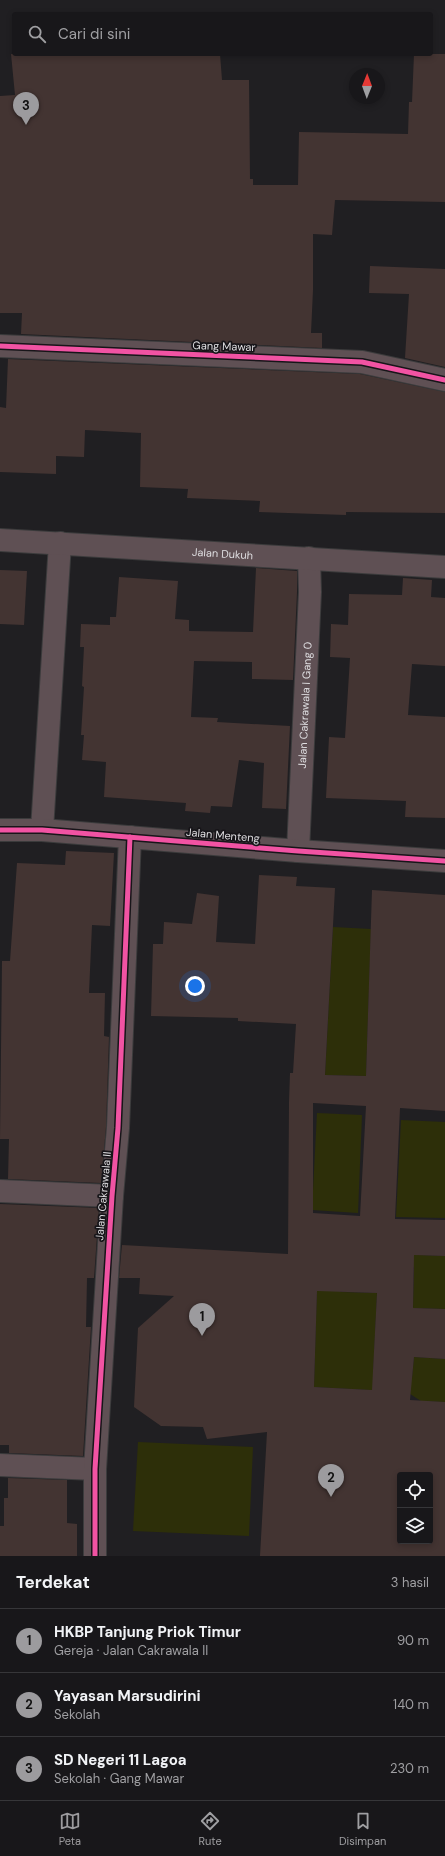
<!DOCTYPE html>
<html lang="id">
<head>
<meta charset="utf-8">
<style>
	:root { --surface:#18171a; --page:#212023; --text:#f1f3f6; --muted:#9f9fa2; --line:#363639; --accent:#9c9b9e }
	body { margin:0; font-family:"DM Sans",sans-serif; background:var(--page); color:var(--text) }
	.controls { position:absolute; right:12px; bottom:12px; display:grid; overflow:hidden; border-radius:4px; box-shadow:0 2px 6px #0003 }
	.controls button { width:36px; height:36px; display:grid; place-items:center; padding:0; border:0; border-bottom:1px solid var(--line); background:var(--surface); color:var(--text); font:20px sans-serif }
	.compass { position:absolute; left:349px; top:68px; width:36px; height:36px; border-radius:50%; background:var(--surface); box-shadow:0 2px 6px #0003; rotate:1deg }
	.you { position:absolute; left:195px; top:986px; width:14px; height:14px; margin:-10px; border:3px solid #fff; border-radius:50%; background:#1a73e8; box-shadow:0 0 0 6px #1a73e833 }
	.badge { display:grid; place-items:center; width:26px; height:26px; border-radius:50%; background:var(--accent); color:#111; font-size:13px; font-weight:700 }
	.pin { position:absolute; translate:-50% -33px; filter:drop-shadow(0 1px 2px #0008) }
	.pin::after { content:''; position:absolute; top:21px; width:14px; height:12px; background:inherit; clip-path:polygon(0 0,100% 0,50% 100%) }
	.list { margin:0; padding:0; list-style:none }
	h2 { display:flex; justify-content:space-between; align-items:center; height:52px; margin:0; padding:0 16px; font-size:17px }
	h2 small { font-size:13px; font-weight:400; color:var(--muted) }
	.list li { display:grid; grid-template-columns:26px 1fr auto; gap:12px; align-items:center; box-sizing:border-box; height:64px; padding:0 16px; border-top:1px solid var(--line) }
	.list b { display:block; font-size:15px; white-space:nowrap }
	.list p { margin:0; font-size:13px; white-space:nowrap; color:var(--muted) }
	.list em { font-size:13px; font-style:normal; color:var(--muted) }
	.icon { flex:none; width:22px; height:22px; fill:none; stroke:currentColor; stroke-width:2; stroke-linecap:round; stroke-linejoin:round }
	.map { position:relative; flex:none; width:445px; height:1556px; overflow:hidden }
	.search { position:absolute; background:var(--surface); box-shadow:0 2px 6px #0003; left:12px; right:12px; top:12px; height:44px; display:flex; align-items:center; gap:10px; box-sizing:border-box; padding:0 14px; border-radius:4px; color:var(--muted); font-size:15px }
	.sheet { height:244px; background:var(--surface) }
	nav { display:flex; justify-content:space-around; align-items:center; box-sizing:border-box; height:56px; border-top:1px solid var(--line); background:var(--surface); font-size:11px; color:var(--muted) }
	nav a { display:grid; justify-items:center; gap:2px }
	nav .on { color:var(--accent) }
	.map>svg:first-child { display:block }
	.green { fill:#2d2f09 }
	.building { fill:#433432; fill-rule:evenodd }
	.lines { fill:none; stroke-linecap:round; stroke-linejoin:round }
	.minor-casing { stroke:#3b3b3c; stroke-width:24 }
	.tertiary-casing { stroke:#3b3b3c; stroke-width:24 }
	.minor { stroke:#5f5054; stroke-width:22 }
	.tertiary { stroke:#5f5054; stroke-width:22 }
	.cycleway-casing { stroke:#171519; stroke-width:8 }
	.cycleway { stroke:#f153a3; stroke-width:5 }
	.labels { text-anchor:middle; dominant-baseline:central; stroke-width:3.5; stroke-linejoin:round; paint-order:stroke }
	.street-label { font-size:11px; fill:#dfdee1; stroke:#171519 }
</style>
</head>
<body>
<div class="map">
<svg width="445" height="1556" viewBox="0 0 445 1556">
	<rect width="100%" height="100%" fill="#201f22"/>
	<g class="green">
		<path d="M 333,927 L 371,929 L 366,1076 L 325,1075 Z"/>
		<path d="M 317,1113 L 362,1115 L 358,1213 L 312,1210 Z"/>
		<path d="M 401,1120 L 445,1122 L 445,1218 L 396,1217 Z"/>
		<path d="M 318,1253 L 341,1292 L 377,1293 L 373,1376 L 412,1378 L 414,1357 L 445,1359 L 445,1402 L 421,1401 L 407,1392 L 314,1387 Z"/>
		<path d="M 392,1254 L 445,1256 L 445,1309 L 413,1308 L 414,1267 Z"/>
		<path d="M 138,1442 L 253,1447 L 249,1536 L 133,1531 Z"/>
	</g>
	<g class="building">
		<path d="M 11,54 L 220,54 L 222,80 L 249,80 L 250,179 L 253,179 L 253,185 L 298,185 L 299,132 L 408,134 L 409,102 L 412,102 L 414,54 L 445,54 L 445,202 L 335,200 L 332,235 L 313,234 L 313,290 L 311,333 L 322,333 L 322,348 L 21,334 L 22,313 L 0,313 L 0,96 L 15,95 Z"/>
		<path d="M 370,266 L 445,269 L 445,367 L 405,358 L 409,294 L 369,293 Z"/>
		<path d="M 8,359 L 360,374 L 445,392 L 445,513 L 346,512 L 346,515 L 259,512 L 260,501 L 187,498 L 188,489 L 140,487 L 141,433 L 85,430 L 84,457 L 56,456 L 56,474 L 0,472 L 0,407 L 6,408 Z"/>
		<path d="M 256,568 L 297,571 L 297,592 L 293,680 L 252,679 L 252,662 L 194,661 L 191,717 L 218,718 L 217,722 L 290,726 L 286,809 L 262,808 L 264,763 L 239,760 L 232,807 L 211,806 L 210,813 L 185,811 L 186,803 L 104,797 L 106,762 L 82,760 L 84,735 L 81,735 L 84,687 L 82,686 L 84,647 L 80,647 L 81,624 L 110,625 L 110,617 L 116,617 L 119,577 L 178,581 L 175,619 L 189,620 L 189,631 L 253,632 Z"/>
		<path d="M 0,570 L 27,571 L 24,625 L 0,624 Z"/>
		<path d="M 403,578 L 432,580 L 431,597 L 445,598 L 445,666 L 412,664 L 408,715 L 445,717 L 445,818 L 405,817 L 406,801 L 326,798 L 329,737 L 345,738 L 350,658 L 330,657 L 331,624 L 348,625 L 349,594 L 402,595 Z"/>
		<path d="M 66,851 L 114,853 L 110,926 L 92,925 L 89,993 L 105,993 L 104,1036 L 109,1037 L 106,1127 L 101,1183 L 8,1179 L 9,1139 L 0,1139 L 2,961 L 10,961 L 17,863 L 65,865 Z"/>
		<path d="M 259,875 L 297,877 L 296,886 L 335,888 L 325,1075 L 366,1076 L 372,890 L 445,895 L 445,1111 L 400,1108 L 395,1219 L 445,1220 L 445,1256 L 414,1255 L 413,1308 L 445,1309 L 445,1359 L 414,1357 L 410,1400 L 445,1402 L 445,1556 L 260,1556 L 267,1432 L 207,1439 L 203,1427 L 161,1426 L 134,1407 L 138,1328 L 174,1296 L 139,1294 L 140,1278 L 119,1278 L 122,1245 L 288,1254 L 289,1102 L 290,1073 L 293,1073 L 296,1024 L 238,1021 L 238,1018 L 151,1016 L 153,944 L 163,944 L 164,922 L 192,924 L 197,893 L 219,896 L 216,942 L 255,944 ZM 313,1103 L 366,1106 L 360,1216 L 313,1213 ZM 317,1291 L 377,1293 L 372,1390 L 314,1387 ZM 400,1475 L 430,1475 L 430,1541 L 400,1541 Z"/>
		<path d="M 0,1204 L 99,1208 L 94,1278 L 87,1278 L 86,1327 L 91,1327 L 83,1456 L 9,1453 L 9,1445 L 0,1445 Z"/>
		<path d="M 8,1478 L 67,1480 L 67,1523 L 77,1524 L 77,1556 L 0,1556 L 0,1526 L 4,1526 L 4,1498 L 8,1498 Z"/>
	</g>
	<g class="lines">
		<g class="minor-casing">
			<g id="minor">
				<path d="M 0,346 L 362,362 L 445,380"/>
				<path d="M 42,830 L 60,543"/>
				<path id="s1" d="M 298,851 L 310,592 L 309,558"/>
				<path d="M 0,1191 L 112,1196"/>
				<path d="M 0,1465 L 95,1469"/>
				<path d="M 95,1556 L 95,1469 L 112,1196 L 118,1128 L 130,837"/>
			</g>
		</g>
		<g class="tertiary-casing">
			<g id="tertiary">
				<path id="s2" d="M 0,540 L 445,567"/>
				<path d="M 0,830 L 42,830 L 298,851 L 445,861"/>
			</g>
		</g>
		<use href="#minor" class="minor"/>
		<use href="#tertiary" class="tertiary"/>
		<g class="cycleway-casing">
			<g id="cycleway">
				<path d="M 0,346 L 362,362 L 445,380"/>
				<path d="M 0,830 L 42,830 L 298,851 L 445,861"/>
				<path d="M 95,1556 L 95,1469 L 112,1196 L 118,1128 L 130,837"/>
			</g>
		</g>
		<use href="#cycleway" class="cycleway"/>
	</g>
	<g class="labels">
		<g class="street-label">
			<text transform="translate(224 346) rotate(2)">Gang Mawar</text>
			<text stroke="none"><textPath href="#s2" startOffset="223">Jalan Dukuh</textPath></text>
			<text stroke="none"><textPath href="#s1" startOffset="146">Jalan Cakrawala I Gang 0</textPath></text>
			<text transform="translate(223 835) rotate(5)">Jalan Menteng</text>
			<text transform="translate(103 1196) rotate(-85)">Jalan Cakrawala II</text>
		</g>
	</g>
</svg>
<div class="controls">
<button><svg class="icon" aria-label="locate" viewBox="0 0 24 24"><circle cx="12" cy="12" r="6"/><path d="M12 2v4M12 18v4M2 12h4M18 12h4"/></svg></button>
<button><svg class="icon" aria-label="layers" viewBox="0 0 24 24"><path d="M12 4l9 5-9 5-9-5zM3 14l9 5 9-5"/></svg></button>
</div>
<svg class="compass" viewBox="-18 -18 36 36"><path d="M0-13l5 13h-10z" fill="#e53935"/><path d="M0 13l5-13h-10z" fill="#9f9fa2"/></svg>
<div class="you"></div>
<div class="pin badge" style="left:202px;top:1336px">1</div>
<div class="pin badge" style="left:331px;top:1497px">2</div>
<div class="pin badge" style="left:26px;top:125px">3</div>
<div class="search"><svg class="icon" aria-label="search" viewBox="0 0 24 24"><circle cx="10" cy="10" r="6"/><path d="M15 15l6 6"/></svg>Cari di sini</div>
</div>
<section class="sheet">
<h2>Terdekat<small>3 hasil</small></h2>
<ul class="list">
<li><span class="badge">1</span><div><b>HKBP Tanjung Priok Timur</b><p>Gereja · Jalan Cakrawala II</p></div><em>90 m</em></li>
<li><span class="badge">2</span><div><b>Yayasan Marsudirini</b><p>Sekolah</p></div><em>140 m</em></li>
<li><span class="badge">3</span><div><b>SD Negeri 11 Lagoa</b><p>Sekolah · Gang Mawar</p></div><em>230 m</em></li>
</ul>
</section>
<nav>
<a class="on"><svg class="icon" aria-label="map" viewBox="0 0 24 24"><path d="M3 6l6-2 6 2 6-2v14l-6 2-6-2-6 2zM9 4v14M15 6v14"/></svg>Peta</a>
<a><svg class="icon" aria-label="directions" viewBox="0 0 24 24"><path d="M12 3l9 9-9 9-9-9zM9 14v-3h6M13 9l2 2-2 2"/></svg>Rute</a>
<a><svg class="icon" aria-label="saved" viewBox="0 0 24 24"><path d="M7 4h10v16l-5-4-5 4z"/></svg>Disimpan</a>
</nav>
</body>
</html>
